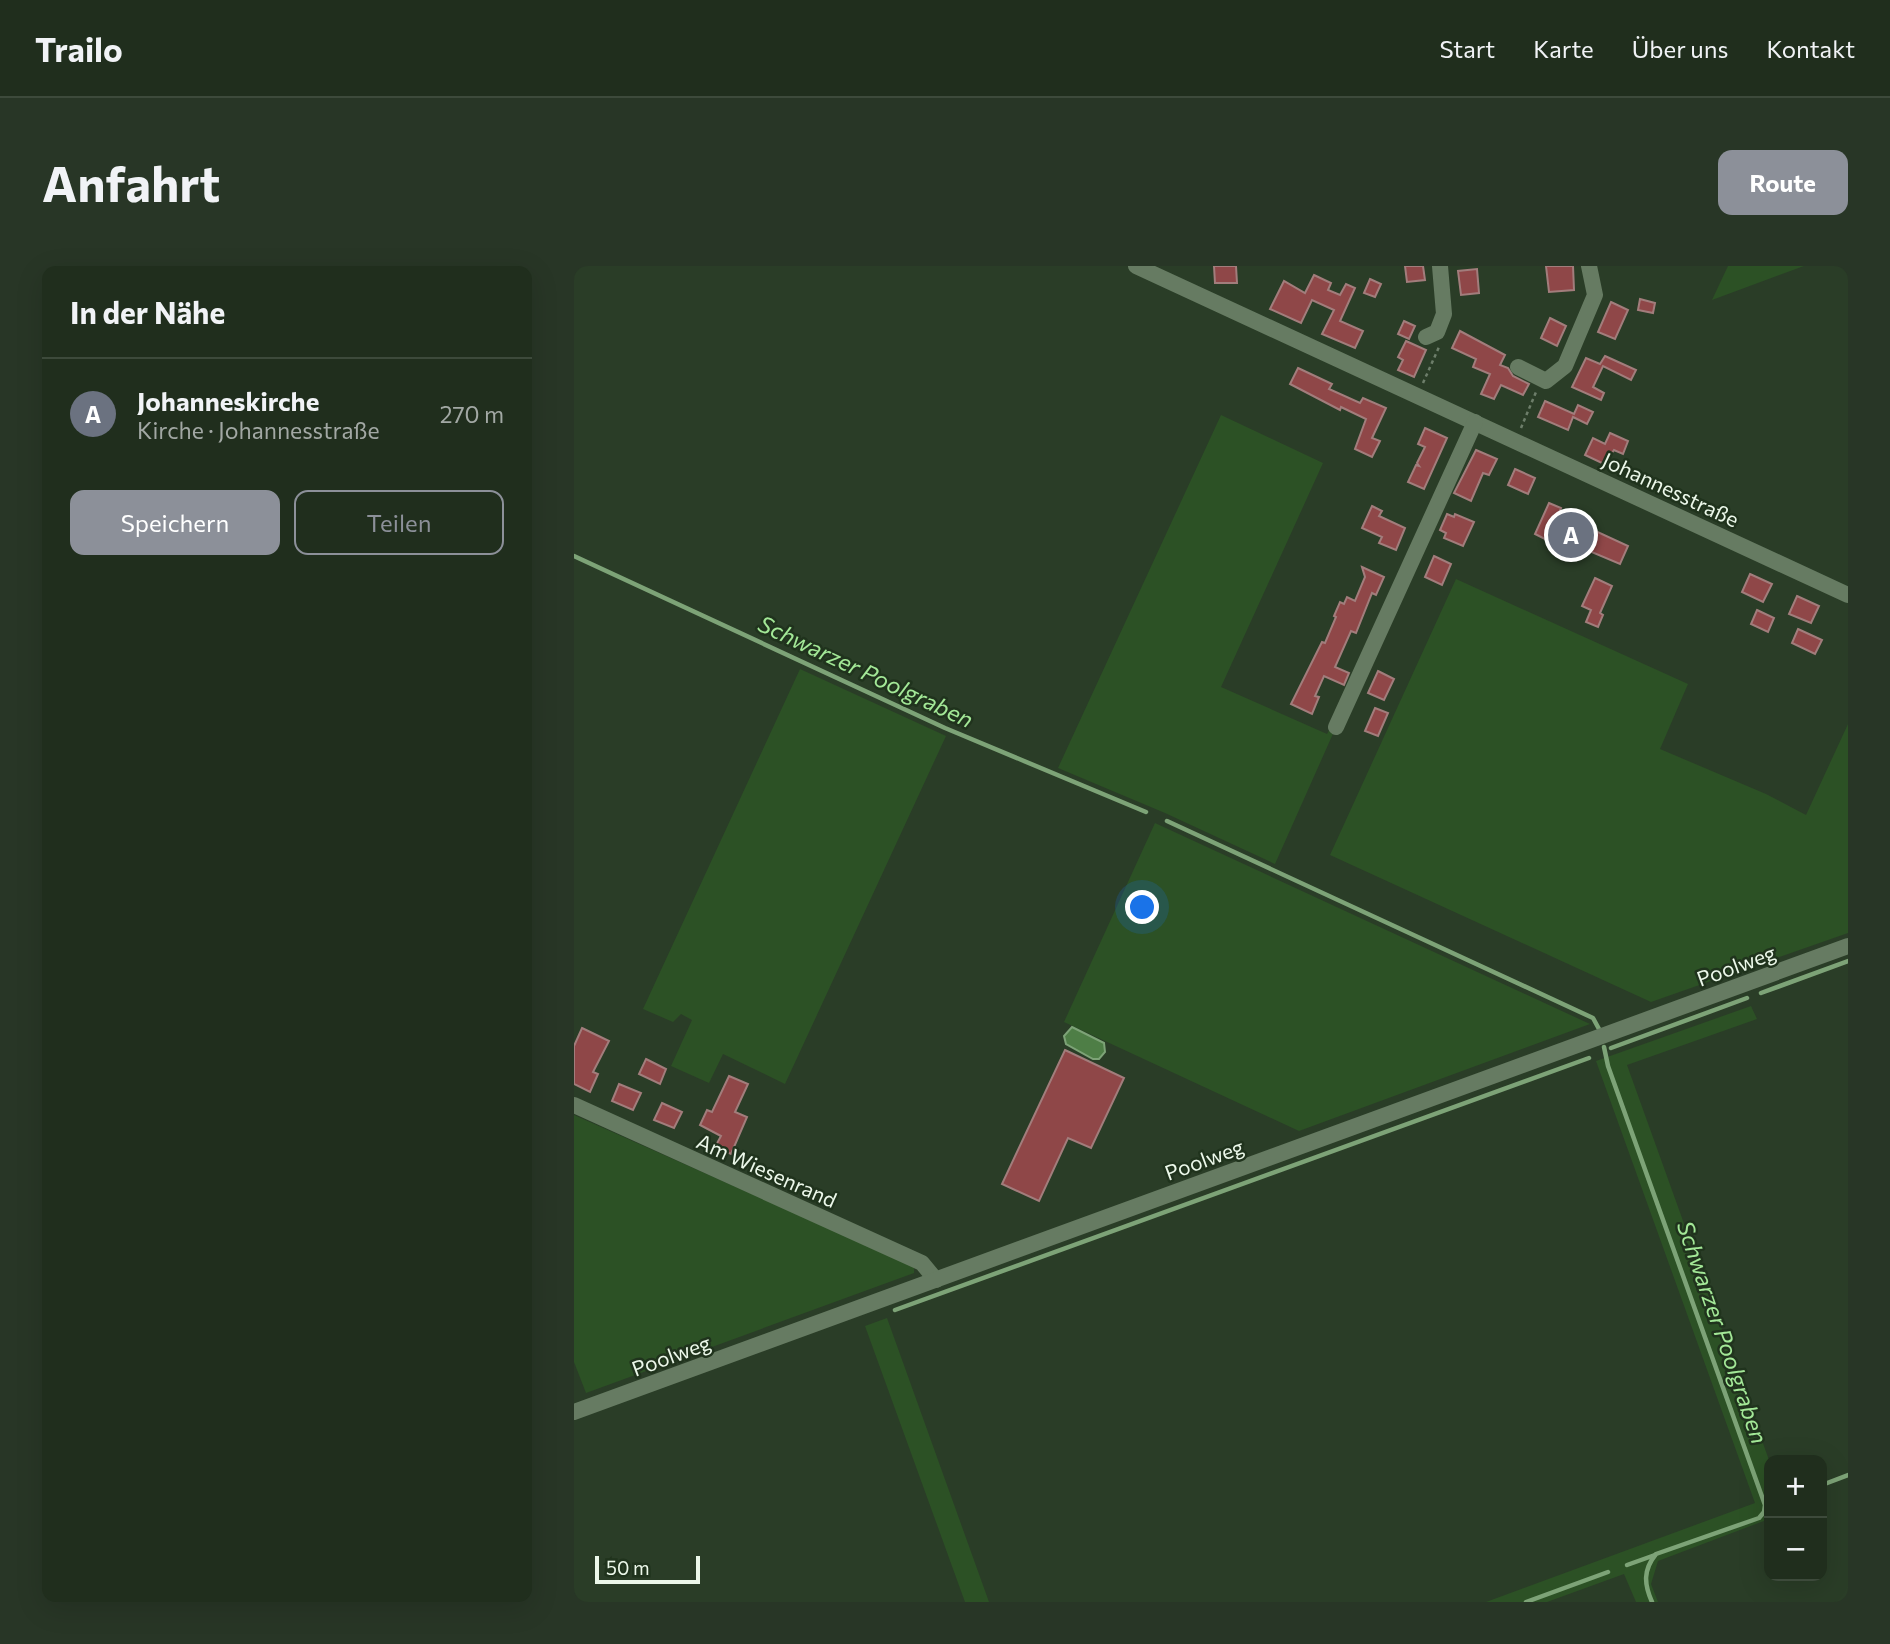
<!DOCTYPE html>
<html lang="de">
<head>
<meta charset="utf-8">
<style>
	:root { --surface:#202e1d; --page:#283626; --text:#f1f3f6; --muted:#a2a8a4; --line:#3d4a3b; --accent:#8c9099 }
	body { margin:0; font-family:Commissioner,sans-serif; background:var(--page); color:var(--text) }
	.controls { position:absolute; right:21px; bottom:21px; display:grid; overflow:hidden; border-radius:14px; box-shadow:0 7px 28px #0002 }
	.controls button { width:63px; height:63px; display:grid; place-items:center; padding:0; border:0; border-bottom:2px solid var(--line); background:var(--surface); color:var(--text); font:35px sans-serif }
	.scale { position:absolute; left:21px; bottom:18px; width:105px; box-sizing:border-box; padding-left:7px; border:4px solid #ecf8ea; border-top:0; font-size:19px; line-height:24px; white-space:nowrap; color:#ecf8ea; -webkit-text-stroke:5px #20331d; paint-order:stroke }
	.you { position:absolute; left:569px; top:642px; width:24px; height:24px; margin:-18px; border:5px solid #fff; border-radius:50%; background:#1a73e8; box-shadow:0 0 0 10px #1a73e833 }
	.badge { display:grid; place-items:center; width:46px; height:46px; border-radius:50%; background:var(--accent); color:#fff; font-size:23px; font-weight:700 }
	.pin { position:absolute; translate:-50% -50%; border:4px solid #fff; box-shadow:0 2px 7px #0006 }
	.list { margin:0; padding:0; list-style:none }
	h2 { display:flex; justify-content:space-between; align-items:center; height:91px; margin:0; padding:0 28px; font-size:30px }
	h2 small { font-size:23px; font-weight:400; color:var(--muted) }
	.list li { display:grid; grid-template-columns:46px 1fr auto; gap:21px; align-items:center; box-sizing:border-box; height:112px; padding:0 28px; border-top:2px solid var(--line) }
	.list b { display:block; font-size:26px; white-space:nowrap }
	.list p { margin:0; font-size:23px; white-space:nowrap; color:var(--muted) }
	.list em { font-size:23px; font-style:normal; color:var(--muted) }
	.actions { display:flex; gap:14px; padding:21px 28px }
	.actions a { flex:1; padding:16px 0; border:2px solid var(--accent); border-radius:14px; text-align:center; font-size:24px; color:var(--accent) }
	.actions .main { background:var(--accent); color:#fff }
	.map { position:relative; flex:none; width:1274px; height:1336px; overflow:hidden; border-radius:14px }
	header { display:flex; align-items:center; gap:42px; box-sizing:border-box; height:98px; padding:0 35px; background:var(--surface); border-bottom:2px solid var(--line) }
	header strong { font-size:33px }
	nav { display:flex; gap:38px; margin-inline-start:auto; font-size:24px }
	.intro { display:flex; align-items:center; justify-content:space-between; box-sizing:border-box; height:168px; padding:0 42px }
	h1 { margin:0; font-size:49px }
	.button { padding:18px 32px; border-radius:14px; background:var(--accent); color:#fff; font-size:24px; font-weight:700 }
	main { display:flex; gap:42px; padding:0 42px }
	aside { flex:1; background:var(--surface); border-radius:14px; box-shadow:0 7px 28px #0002 }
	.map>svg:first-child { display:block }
	.green { fill:#2c5125 }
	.water { fill:#4e7e46; stroke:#7da377; stroke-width:2 }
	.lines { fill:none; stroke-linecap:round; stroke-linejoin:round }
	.stream { stroke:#7da377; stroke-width:4.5 }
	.building { fill:#8f4748; stroke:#a27d7c; stroke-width:2 }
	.path { stroke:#6d7e6a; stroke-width:2.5; stroke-dasharray:3.5 3.5; stroke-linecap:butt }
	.minor { stroke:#667b62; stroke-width:16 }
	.labels { text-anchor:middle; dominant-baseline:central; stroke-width:5; stroke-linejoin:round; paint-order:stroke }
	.street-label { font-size:21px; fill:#ecf8ea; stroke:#20331d }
	.water-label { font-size:23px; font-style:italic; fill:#a3e897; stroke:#20331d }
</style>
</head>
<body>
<header>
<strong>Trailo</strong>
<nav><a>Start</a><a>Karte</a><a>Über uns</a><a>Kontakt</a></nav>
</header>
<div class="intro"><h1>Anfahrt</h1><a class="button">Route</a></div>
<main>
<aside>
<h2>In der Nähe<small></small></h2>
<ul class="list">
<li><span class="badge" style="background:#6b7280">A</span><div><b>Johanneskirche</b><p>Kirche · Johannesstraße</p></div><em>270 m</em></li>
</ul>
<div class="actions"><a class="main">Speichern</a><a>Teilen</a></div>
</aside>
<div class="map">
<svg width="1274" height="1336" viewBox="0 0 1274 1336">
	<rect width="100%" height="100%" fill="#2a3d27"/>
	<g class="green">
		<path d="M 1154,0 L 1230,0 L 1138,34 Z"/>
		<path d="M 647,149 L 749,197 L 647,421 L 753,468 L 758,459 L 762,461 L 701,598 L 591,547 L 484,502 Z"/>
		<path d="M 882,313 L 1114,418 L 1086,483 L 1192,528 L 1232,549 L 1274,458 L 1274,667 L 1077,736 L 756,589 Z"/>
		<path d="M 226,403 L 372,470 L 211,818 L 149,788 L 135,817 L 97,800 L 118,754 L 107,748 L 99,756 L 69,743 Z"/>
		<path d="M 581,557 L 1016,758 L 725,865 L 490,756 Z"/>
		<path d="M 1177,740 L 1183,753 L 1053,799 L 1195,1194 L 1195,1253 L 1084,1295 L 1077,1318 L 1084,1336 L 1062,1336 L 1050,1308 L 973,1336 L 912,1336 L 1181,1237 L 1022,795 Z"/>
		<path d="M 0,849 L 340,1000 L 340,1007 L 12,1127 L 0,1096 Z"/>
		<path d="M 313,1052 L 415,1336 L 391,1336 L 291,1060 Z"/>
	</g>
	<path class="water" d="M 498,761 L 530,777 L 531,786 L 525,793 L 519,793 L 492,778 L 490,770 Z"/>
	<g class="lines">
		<g class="stream">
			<path d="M 0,290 L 371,462 L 572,546"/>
			<path d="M 593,555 L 1019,752 L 1025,763"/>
			<path d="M 1187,727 L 1274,695"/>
			<path d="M 1030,781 L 1034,800 L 1191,1239 L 1190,1246 L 1185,1252 L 1082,1288 C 1069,1304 1070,1318 1078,1336"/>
			<path d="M 1037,782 L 1173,732"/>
			<path d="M 321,1044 L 1015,792"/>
			<path d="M 1248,1219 L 1274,1209"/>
			<path d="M 1053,1299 L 1081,1289"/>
			<path d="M 952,1336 L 1034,1306"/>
		</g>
	</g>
	<g class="building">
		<path d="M 640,0 L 662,0 L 663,17 L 641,17 Z"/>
		<path d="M 831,0 L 849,0 L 851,14 L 833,16 Z"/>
		<path d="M 972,0 L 999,0 L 1000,24 L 975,26 Z"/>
		<path d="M 903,3 L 905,27 L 887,29 L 884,5 Z"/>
		<path d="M 740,9 L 757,17 L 754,24 L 766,29 L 772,18 L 781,22 L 766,55 L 789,65 L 781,82 L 748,68 L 760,44 L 738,34 L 727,57 L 696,43 L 710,15 L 731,27 Z"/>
		<path d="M 796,13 L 807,18 L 801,31 L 790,27 Z"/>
		<path d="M 1066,33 L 1081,37 L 1079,47 L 1064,44 Z"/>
		<path d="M 1037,36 L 1054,44 L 1041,73 L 1024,66 Z"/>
		<path d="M 976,52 L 992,60 L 983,80 L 967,72 Z"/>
		<path d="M 830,55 L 841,60 L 835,73 L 824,68 Z"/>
		<path d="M 886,65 L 931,89 L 926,99 L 934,102 L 939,110 L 955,118 L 949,129 L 927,119 L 920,133 L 907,128 L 916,108 L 899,101 L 902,93 L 878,82 Z"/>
		<path d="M 832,75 L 852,84 L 840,111 L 824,104 L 829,94 L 824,91 Z"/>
		<path d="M 1031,90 L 1062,104 L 1057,114 L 1029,100 L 1019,121 L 1030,127 L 1027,134 L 998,121 L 1012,92 L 1026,98 Z"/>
		<path d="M 724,102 L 758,118 L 755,123 L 786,137 L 789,132 L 812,142 L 798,172 L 806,175 L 798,191 L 781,183 L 792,153 L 767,141 L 766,144 L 716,118 Z"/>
		<path d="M 971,135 L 1000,148 L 1004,139 L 1019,146 L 1013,158 L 999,151 L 994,164 L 964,151 Z"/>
		<path d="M 851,162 L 873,172 L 850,223 L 834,216 L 842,199 L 845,200 L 843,197 L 851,181 L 844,178 Z"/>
		<path d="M 1036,167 L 1054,175 L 1049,188 L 1040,184 L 1030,198 L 1011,189 L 1019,172 L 1031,178 Z"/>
		<path d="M 902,184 L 923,193 L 915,209 L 909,207 L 897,235 L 880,227 Z"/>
		<path d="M 941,203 L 961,212 L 954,228 L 934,219 Z"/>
		<path d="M 975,237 L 987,242 L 983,251 L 1013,265 L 1015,262 L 1054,280 L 1046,298 L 1006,281 L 1003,289 L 961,268 Z"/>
		<path d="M 798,240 L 808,245 L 805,250 L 831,262 L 822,284 L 805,277 L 808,271 L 788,262 Z"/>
		<path d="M 873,248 L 880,251 L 881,248 L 900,256 L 889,280 L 870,272 L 872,267 L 866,264 Z"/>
		<path d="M 860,290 L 877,298 L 868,319 L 851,311 Z"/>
		<path d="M 788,301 L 810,311 L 802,329 L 798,327 L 782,367 L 777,365 L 761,401 L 775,407 L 770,419 L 750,410 L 741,430 L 745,431 L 738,448 L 717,438 L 748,376 L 751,377 L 762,351 L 760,350 L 766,336 L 770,338 L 773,331 L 781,335 L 791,311 Z"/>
		<path d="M 1176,308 L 1198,318 L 1189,336 L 1168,326 Z"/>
		<path d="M 1021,312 L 1038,320 L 1026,347 L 1029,349 L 1024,361 L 1012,356 L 1017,344 L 1008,340 Z"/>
		<path d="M 1223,330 L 1245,340 L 1237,357 L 1215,348 Z"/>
		<path d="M 1183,344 L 1200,352 L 1194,366 L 1177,358 Z"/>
		<path d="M 1224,363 L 1248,374 L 1241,388 L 1218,377 Z"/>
		<path d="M 804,405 L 820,413 L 810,434 L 794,427 Z"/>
		<path d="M 801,442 L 814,447 L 804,470 L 791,465 Z"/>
		<path d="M 8,762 L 35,775 L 19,806 L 24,808 L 16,826 L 0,818 L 0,780 Z"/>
		<path d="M 491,784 L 550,812 L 517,882 L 494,872 L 465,935 L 428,918 Z"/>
		<path d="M 72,793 L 92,803 L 86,818 L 65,808 Z"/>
		<path d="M 155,810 L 174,818 L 161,846 L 173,851 L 157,888 L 141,881 L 147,870 L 126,859 L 133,844 L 138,846 Z"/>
		<path d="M 45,818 L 67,827 L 59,844 L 38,835 Z"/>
		<path d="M 88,837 L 108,846 L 100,862 L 80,854 Z"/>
	</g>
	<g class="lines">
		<g class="path">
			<path d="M 849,117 L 865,81"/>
			<path d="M 947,162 L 962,126"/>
		</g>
		<g class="minor">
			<path d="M 562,0 L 1274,329"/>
			<path d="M 852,71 L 863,66 L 870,48 L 866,0"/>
			<path d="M 944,101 L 972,115 L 991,100 L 1021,29 L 1015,0"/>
			<path d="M 762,461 L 901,156"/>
			<path d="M 0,839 L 348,997 L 362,1014"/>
			<path d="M 0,1146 L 1274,680"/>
		</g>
	</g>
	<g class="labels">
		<g class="street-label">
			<text transform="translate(1097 223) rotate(25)">Johannesstraße</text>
			<text transform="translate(1162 699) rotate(-20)">Poolweg</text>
			<text transform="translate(630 893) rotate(-20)">Poolweg</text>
			<text transform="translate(193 904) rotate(24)">Am Wiesenrand</text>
			<text transform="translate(97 1089) rotate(-20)">Poolweg</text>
		</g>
		<g class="water-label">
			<text transform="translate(292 405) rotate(25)">Schwarzer Poolgraben</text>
			<text transform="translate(1149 1066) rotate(71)">Schwarzer Poolgraben</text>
		</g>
	</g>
</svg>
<div class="controls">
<button>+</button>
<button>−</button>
</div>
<div class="scale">50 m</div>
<div class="you"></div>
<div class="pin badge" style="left:997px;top:269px;background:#6b7280">A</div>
</div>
</main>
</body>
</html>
